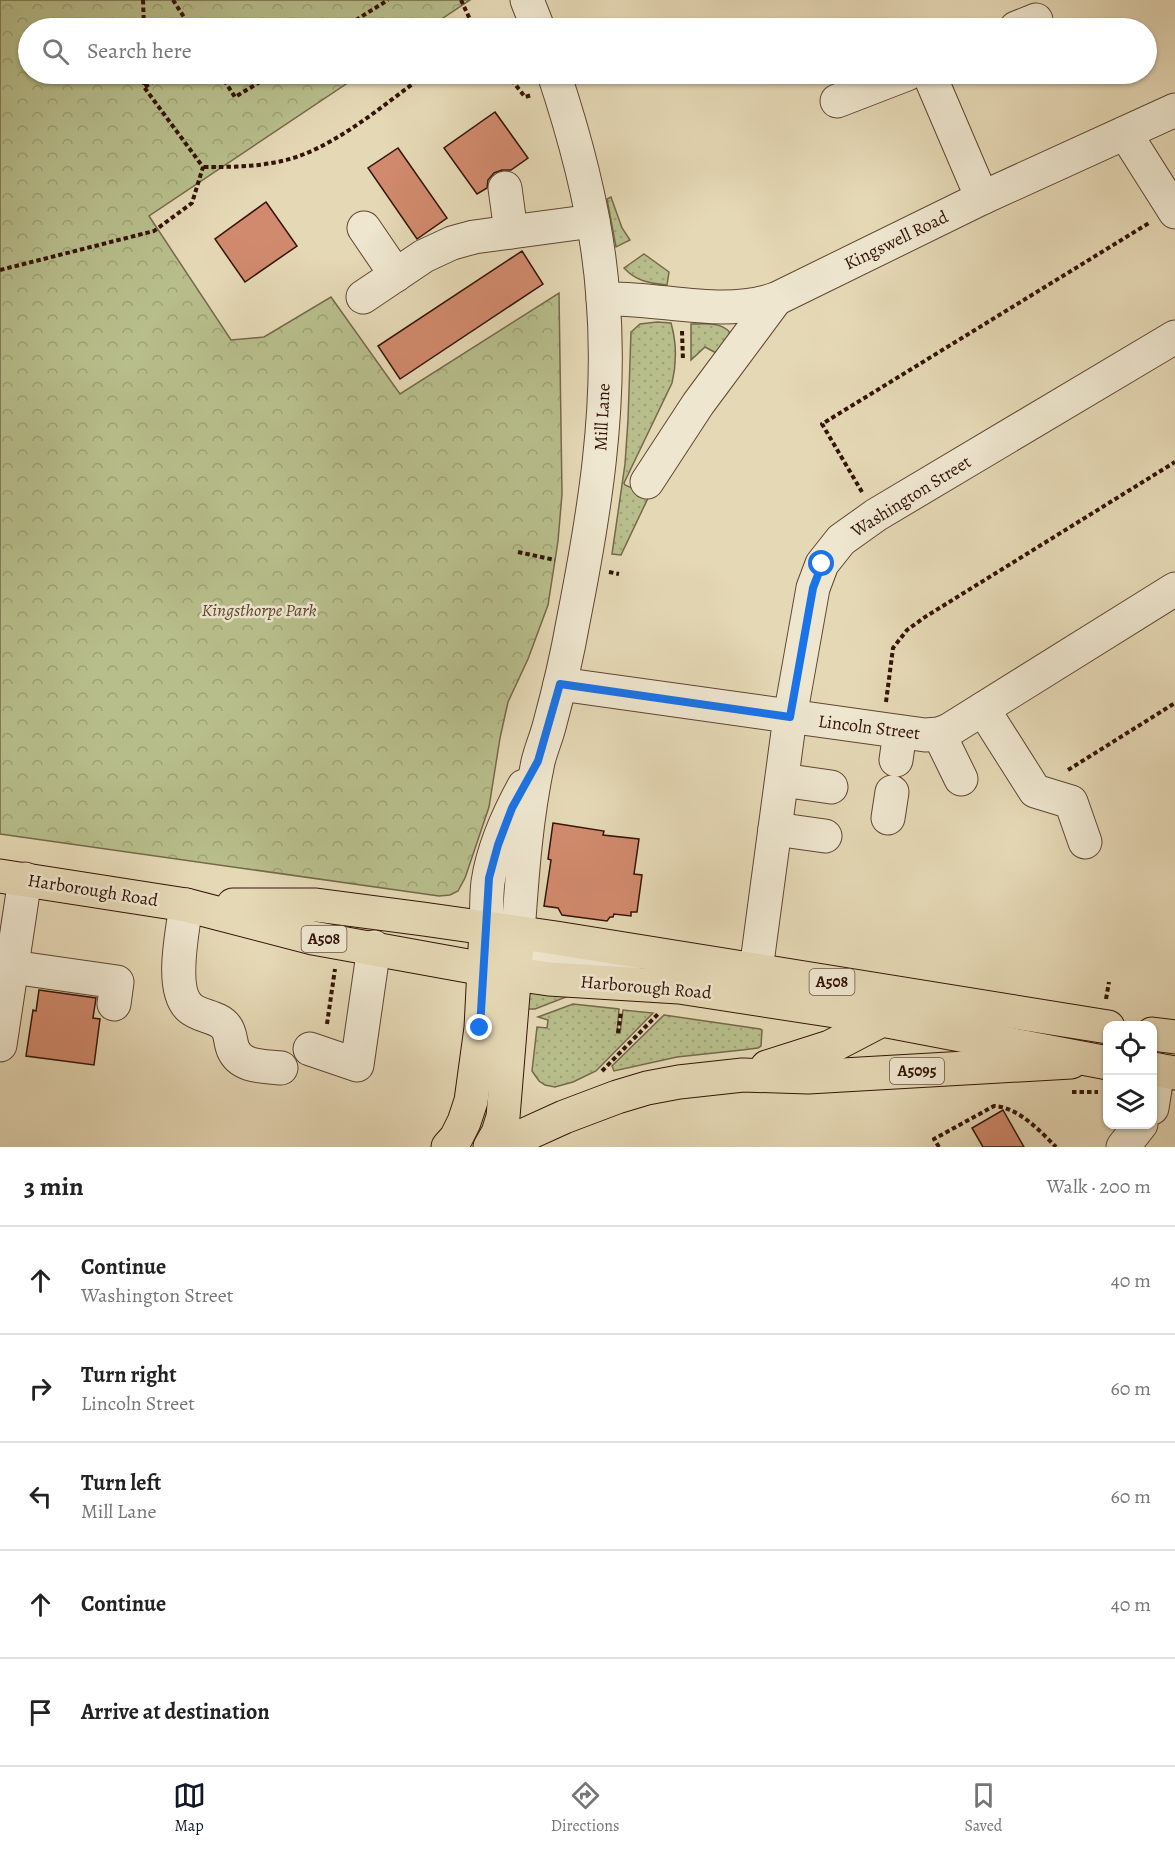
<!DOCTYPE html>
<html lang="en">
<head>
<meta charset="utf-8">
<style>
	:root { --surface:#fff; --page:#f6f6f6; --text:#222; --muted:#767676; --line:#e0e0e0; --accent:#111827 }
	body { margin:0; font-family:Alegreya,serif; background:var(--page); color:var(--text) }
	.controls { position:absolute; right:18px; bottom:18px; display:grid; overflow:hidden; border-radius:12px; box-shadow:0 2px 4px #0004 }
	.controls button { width:54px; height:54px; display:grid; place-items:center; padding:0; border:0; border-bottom:2px solid var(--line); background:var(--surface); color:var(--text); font:30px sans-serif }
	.stop { position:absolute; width:18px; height:18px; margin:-14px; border:4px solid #1a73e8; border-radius:50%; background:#fff }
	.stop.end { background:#1a73e8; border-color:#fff; box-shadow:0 2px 6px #0008 }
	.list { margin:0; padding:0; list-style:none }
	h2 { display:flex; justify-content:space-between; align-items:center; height:78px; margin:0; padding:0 24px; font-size:26px }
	h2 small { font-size:20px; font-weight:400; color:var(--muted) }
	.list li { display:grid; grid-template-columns:39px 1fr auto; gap:18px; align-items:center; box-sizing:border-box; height:108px; padding:0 24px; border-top:2px solid var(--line) }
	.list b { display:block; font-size:22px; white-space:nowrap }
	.list p { margin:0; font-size:20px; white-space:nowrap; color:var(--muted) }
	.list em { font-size:20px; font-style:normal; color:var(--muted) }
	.icon { flex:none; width:33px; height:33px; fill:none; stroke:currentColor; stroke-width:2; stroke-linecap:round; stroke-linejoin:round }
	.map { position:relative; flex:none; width:1175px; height:1147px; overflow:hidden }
	.search { position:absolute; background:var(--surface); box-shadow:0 2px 4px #0004; left:18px; right:18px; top:18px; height:66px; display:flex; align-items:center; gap:15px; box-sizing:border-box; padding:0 21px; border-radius:33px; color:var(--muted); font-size:22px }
	.sheet { height:618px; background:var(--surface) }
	nav { display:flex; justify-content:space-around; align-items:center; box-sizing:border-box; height:84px; border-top:2px solid var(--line); background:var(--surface); font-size:16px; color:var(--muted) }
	nav a { display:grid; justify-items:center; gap:3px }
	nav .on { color:var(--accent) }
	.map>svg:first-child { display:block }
	.grass { fill:url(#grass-dots); stroke:#766849; stroke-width:1.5 }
	.forest { fill:url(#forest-crowns); stroke:#766849; stroke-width:1.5 }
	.building { fill:#d18a6d; stroke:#351307; stroke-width:1.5 }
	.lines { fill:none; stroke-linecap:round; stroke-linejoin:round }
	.minor-casing { stroke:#614432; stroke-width:35 }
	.major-casing { stroke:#351307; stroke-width:35 }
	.highway-casing { stroke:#351307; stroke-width:35 }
	.path { stroke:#351307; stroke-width:4; stroke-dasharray:4.5 3; stroke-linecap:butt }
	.minor { stroke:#eee6cf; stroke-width:33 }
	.major { stroke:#e5d8b5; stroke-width:33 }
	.highway { stroke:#e5d8b5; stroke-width:33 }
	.route { stroke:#1a73e8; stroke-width:8 }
	.labels { text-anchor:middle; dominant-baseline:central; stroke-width:5; stroke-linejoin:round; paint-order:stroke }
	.shield { fill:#eee6cf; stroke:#6c5243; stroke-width:1.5 }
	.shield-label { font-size:16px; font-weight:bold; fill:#351307 }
	.street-label { font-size:18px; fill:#351307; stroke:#eee6cf }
	.park-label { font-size:18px; font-style:italic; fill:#5c462f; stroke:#eee6cf }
</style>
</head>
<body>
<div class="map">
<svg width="1175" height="1147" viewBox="0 0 1175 1147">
	<defs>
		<pattern id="grass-dots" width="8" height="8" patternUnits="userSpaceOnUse" patternTransform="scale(1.5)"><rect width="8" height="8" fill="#b7be8b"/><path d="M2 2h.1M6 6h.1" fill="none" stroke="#9ea276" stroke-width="1.8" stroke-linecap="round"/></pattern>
		<pattern id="forest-crowns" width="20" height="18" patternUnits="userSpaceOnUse" patternTransform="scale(1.5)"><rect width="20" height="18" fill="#b7be8b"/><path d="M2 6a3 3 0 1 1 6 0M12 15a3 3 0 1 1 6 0" fill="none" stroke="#9ea276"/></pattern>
	</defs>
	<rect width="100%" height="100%" fill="#e5d8b5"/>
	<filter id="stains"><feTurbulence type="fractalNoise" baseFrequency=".00333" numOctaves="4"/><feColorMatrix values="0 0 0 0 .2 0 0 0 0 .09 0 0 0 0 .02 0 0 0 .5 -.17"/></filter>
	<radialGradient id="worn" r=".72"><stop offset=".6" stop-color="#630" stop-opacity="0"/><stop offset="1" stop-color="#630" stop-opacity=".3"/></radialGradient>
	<g class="grass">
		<path d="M 611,197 L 622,228 L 630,240 L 616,247 L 607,199 Z"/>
		<path d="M 644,254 L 669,272 L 667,285 C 650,283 637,282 624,268 Z"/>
		<path d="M 657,322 L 671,323 C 677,344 677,362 672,383 L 624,483 L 625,485 L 649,496 L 621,555 L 612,554 L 625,464 L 628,420 L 631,332 L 640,324 Z"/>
		<path d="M 691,324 C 706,324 725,321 733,337 L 718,354 L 705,347 L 691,360 Z"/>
		<path d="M 525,991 L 571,995 L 535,1009 L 522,1009 Z"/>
		<path d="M 573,1004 L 619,1009 L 617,1033 L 620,1033 L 623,1010 L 653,1013 L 596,1071 L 573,1082 L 555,1087 L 545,1085 L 539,1081 L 532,1071 L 537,1027 L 547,1028 L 548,1020 L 538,1017 Z"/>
		<path d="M 664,1015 L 760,1029 L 762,1030 L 761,1046 L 758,1048 L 742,1050 L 677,1057 L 614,1071 L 612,1066 L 614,1064 Z"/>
	</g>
	<path class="forest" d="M 0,0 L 470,0 L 428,28 L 28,28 L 28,74 L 361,74 L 149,216 L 231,340 L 264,337 L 331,297 L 400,394 L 559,293 L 562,494 L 558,541 L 548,605 L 528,659 L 508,702 L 500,738 L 489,807 L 465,878 L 458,891 L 450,895 L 439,896 L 0,834 Z"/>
	<g class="building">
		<path d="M 495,112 L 528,158 L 511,170 L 502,170 L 494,173 L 488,180 L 487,188 L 477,194 L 444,148 Z"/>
		<path d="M 398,148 L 447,218 L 417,239 L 368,168 Z"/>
		<path d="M 266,202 L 297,246 L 245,282 L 215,239 Z"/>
		<path d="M 522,251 L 543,284 L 400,379 L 378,346 Z"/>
		<path d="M 553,823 L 604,831 L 603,835 L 639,839 L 634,874 L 642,875 L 637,912 L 631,912 L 631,916 L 614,914 L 613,917 L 610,917 L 607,921 L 562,915 L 558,908 L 544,906 L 551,860 L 548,859 Z"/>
		<path d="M 39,990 L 96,998 L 93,1018 L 100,1019 L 94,1065 L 26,1056 L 33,1010 L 36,1011 Z"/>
		<path d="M 1003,1110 L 1024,1147 L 983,1147 L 972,1128 Z"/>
	</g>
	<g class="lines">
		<g class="minor-casing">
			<g id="minor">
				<path d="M 527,0 L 538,28"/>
				<path d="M 1016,28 L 1036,20"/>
				<path d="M 929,74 L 982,198"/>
				<path d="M 837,101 L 907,74"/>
				<path d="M 1125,133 L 1175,212"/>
				<path d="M 505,188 L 511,232"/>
				<path d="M 364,228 L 396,275"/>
				<path d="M 363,297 L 424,256 L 452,243 L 474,237 L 593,221"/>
				<path d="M 603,299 C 661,297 720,318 776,299 L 982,198 L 1175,110"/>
				<path d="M 647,482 L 698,404 L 776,299"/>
				<path d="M 560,684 L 882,729 L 925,735 L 939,734 L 949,730 L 1175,589"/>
				<path d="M 983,709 L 1035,791 L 1071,802 L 1085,842"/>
				<path d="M 939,734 L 961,779"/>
				<path d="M 896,760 L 900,732"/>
				<path d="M 782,780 L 831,787"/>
				<path d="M 524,786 C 508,815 493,849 488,882 C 486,897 487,913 486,929 L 490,936 L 506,948 L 624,974"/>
				<path d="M 888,818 L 892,792"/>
				<path d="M 775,829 L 825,836"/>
				<path d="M 186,905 C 183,930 169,990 190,1008 C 200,1017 218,1016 226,1027 C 231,1033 230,1042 233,1049 C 241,1068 264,1066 281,1068"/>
				<path d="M 518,933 C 522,876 526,818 538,762 C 541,749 547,736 550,723 C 559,690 567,656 573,622 C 594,516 612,407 603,298 C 598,222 578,146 554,74"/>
				<path d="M 12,967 L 117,982 L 114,1004"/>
				<path d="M 756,970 L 790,717 L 813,588 L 822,564 L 841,540 L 876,515 L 1175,337"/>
				<path d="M 0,1045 L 25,879"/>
				<path d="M 310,1049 L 357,1065 L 374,947"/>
				<path d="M 1152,1108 L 1158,1070"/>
				<path d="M 1123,1147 L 1141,1124"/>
			</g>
		</g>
		<g class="major-casing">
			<g id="major">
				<path d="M 767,1067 L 830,1047 L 899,1011"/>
				<path d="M 448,1147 L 456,1138 L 464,1122 L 471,1101 L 481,1028 L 486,929"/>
				<path d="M 490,1147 L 498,1133 L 503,1117 L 518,933"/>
				<path d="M 498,1147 L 564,1117 L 617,1097 L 647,1088 L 679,1082 L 743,1075 L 808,1077 L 1071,1062"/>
			</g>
		</g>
		<g class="highway-casing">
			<g id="highway">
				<path d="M 0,876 L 186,905 L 313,938 L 501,972 L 549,979 L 679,987 L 835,1011 L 1108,1063"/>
				<path d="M 233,905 L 316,905 L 423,919 L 556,938 L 1108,1027"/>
				<path d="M 1152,1034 L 1175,1037"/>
				<path d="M 1152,1069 L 1175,1073"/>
			</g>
		</g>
		<g class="path">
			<path d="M 143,0 L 144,28"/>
			<path d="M 173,0 L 191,28"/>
			<path d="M 461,0 L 474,28"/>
			<path d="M 343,28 L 388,0"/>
			<path d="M 220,74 L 235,97 L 273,74"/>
			<path d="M 507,74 L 525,97 L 532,95"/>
			<path d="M 145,87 L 164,74"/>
			<path d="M 204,167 C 228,167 253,167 277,162 C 329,153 383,105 426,74"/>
			<path d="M 0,270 L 154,231 L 192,203 L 203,167 L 144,87 L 144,74"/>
			<path d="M 682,331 L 683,361"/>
			<path d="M 862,492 L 822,424 L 1149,223"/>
			<path d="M 518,552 L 555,560"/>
			<path d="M 609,572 L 619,574"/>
			<path d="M 886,702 L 893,648 L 907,630 L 925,617 L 1175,462"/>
			<path d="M 1068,770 L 1175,703"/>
			<path d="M 1106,999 L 1109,982"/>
			<path d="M 327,1024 L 335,969"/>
			<path d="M 618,1033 L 621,1012"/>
			<path d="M 602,1071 L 658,1014"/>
			<path d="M 1072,1092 L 1098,1092"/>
			<path d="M 939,1147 L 934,1139 L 994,1106 C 1018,1107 1040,1131 1056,1147"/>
		</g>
		<use href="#minor" class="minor"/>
		<use href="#major" class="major"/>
		<use href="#highway" class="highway"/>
	</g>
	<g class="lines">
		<path class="route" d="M 480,1028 L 489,878 L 498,845 L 512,808 L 538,761 L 560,684 L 790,717 L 813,588 L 822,564"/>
	</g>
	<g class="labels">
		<g class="shield">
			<rect x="301.5" y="926" width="45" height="26" rx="4.5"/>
			<rect x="809.5" y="969" width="45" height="26" rx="4.5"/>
			<rect x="890" y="1058" width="54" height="26" rx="4.5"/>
		</g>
		<g class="shield-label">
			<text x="324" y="939">A508</text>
			<text x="832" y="982">A508</text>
			<text x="917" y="1071">A5095</text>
		</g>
		<g class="street-label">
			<text transform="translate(896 240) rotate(-26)">Kingswell Road</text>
			<text transform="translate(602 417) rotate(-87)">Mill Lane</text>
			<text transform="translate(911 496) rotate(-32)">Washington Street</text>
			<text transform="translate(869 727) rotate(7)">Lincoln Street</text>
			<text transform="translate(93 890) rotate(9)">Harborough Road</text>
			<text transform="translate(646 987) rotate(5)">Harborough Road</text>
		</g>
		<g class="park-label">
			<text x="259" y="610">Kingsthorpe Park</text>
		</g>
	</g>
	<rect width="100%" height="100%" filter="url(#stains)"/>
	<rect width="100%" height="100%" fill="url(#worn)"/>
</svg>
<div class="controls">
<button><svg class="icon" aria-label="locate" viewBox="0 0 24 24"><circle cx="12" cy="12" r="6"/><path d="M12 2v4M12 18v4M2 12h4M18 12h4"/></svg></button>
<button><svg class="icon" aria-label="layers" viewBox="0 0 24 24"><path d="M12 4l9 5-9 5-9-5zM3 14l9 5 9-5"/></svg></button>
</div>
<div class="stop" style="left:822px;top:564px"></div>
<div class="stop end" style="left:480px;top:1028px"></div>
<div class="search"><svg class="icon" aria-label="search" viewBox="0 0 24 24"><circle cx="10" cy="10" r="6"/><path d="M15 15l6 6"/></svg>Search here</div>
</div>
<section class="sheet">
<h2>3 min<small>Walk · 200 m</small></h2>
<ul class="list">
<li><svg class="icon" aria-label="ahead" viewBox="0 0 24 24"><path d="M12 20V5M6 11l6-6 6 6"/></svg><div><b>Continue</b><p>Washington Street</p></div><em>40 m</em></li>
<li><svg class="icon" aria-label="right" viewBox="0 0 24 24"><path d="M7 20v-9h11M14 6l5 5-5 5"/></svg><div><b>Turn right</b><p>Lincoln Street</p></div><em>60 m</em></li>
<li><svg class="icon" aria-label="left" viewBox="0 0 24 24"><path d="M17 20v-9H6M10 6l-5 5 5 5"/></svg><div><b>Turn left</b><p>Mill Lane</p></div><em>60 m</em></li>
<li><svg class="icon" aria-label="ahead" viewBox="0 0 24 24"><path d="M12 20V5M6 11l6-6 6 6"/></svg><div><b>Continue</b></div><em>40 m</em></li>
<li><svg class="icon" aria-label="arrive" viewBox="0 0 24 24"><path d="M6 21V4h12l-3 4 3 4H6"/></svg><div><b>Arrive at destination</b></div></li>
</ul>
</section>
<nav>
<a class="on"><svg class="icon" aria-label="map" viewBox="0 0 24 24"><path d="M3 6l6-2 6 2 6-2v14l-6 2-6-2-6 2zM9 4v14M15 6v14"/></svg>Map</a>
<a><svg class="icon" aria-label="directions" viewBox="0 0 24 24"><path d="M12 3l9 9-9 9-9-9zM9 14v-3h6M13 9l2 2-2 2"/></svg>Directions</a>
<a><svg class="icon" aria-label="saved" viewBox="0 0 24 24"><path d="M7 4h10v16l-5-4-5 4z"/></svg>Saved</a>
</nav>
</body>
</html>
